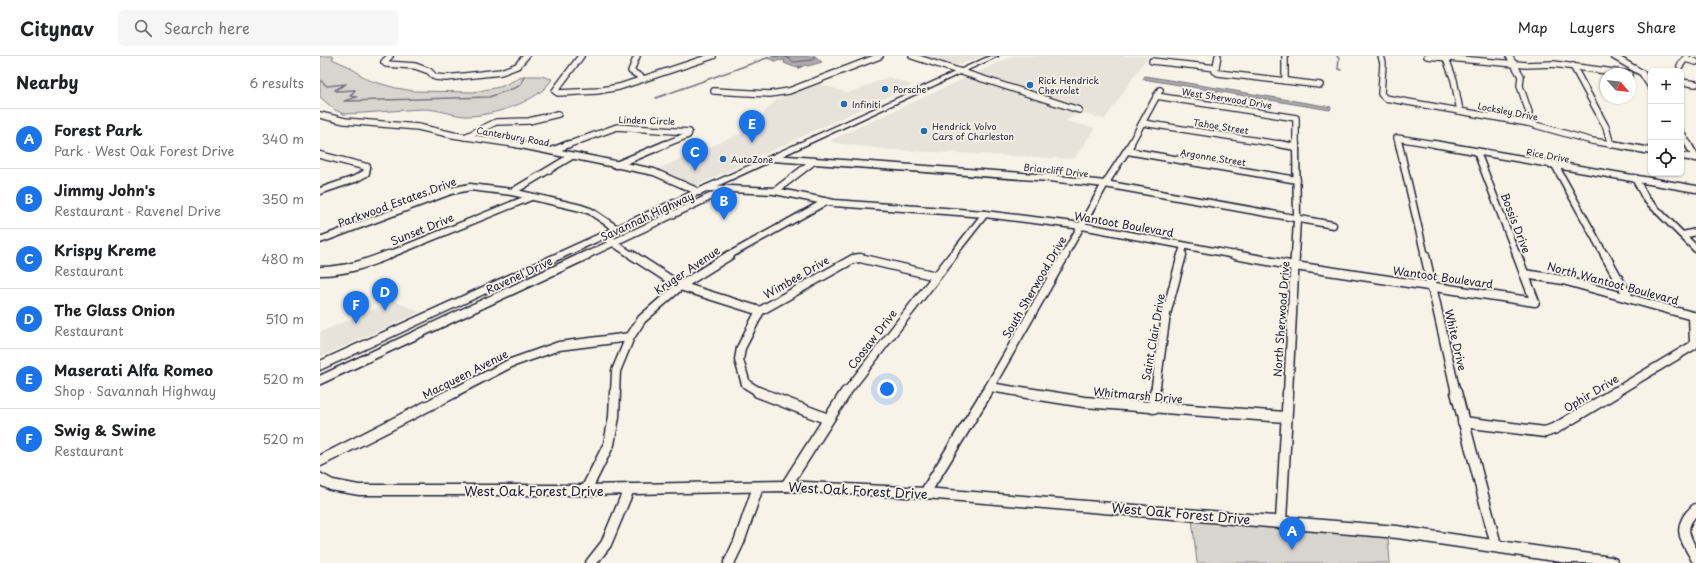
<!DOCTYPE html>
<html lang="en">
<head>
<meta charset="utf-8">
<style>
	:root { --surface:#fff; --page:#f6f6f6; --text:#202124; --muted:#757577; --line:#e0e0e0; --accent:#1a73e8 }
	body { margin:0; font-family:"Playpen Sans",sans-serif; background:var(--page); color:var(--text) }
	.controls { position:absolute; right:12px; top:12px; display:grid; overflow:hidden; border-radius:6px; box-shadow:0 1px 3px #0004 }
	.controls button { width:36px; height:36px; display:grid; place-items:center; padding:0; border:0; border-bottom:1px solid var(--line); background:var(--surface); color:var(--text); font:20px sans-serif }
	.compass { position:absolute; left:1280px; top:12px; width:36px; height:36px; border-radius:50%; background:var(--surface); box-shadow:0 1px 3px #0004; rotate:117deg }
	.you { position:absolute; left:567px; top:333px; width:14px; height:14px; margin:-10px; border:3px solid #fff; border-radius:50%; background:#1a73e8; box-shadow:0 0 0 6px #1a73e833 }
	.badge { display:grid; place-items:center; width:26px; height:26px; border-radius:50%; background:var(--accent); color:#fff; font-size:13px; font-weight:700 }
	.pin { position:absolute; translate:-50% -33px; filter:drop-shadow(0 1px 2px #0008) }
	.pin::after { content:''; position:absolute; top:21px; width:14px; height:12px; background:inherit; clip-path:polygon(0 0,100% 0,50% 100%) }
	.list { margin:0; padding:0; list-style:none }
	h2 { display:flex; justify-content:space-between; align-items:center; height:52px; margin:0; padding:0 16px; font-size:17px }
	h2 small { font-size:13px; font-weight:400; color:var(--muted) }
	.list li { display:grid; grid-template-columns:26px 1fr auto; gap:12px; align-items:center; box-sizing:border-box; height:60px; padding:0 16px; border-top:1px solid var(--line) }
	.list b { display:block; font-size:15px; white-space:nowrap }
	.list p { margin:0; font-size:13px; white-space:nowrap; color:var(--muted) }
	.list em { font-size:13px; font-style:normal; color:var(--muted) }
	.icon { flex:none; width:22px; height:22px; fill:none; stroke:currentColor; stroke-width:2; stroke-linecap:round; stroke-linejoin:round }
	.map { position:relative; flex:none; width:1376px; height:507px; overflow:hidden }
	header { display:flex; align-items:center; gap:24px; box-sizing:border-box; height:56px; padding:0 20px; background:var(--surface); border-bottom:1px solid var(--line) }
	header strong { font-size:19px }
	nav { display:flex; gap:22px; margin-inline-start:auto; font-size:14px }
	.search { width:280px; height:36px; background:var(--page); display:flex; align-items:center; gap:10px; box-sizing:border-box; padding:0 14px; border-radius:6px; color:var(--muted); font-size:15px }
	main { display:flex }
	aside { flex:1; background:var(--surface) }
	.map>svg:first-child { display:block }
	.built { fill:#e7e3db }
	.green { fill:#d8d5cf; stroke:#7d7c85 }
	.water { fill:#aeabad; stroke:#76747f }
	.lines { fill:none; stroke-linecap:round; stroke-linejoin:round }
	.shore { stroke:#5a5969; stroke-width:1 }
	.stream { stroke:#76747f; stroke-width:1.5 }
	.minor-far3-casing { stroke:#22223b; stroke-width:8 }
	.minor-far2-casing { stroke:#22223b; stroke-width:9 }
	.minor-far1-casing { stroke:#22223b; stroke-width:11 }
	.minor-casing { stroke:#22223b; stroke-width:13 }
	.major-casing { stroke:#22223b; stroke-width:3 }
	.highway-casing { stroke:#22223b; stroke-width:3 }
	.minor-far3 { stroke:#f7f3e8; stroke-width:5.5 }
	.minor-far2 { stroke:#f7f3e8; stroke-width:6 }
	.minor-far1 { stroke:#f7f3e8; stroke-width:8 }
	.minor { stroke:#f7f3e8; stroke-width:10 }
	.major { fill:#f7f3e8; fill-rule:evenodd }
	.highway { fill:#f7f3e8; fill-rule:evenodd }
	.poi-dot { fill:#1f6fb2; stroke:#f7f3e8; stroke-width:1.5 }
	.labels { text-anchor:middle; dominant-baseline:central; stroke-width:3.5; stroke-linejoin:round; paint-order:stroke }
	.far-poi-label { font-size:9px; fill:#22223b; stroke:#f7f3e8; text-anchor:start }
	.far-street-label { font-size:9px; fill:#22223b; stroke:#f7f3e8 }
	.street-label { font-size:11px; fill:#22223b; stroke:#f7f3e8 }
	.near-street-label { font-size:13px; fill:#22223b; stroke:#f7f3e8 }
</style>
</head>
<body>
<header>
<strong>Citynav</strong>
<div class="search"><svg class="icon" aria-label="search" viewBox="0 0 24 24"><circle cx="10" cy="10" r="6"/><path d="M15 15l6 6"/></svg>Search here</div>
<nav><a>Map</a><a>Layers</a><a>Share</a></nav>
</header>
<main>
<aside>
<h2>Nearby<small>6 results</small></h2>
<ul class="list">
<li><span class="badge">A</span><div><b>Forest Park</b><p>Park · West Oak Forest Drive</p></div><em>340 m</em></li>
<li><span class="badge">B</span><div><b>Jimmy John's</b><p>Restaurant · Ravenel Drive</p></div><em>350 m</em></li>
<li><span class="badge">C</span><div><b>Krispy Kreme</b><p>Restaurant</p></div><em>480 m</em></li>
<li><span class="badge">D</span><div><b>The Glass Onion</b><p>Restaurant</p></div><em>510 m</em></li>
<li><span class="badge">E</span><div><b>Maserati Alfa Romeo</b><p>Shop · Savannah Highway</p></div><em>520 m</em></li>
<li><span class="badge">F</span><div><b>Swig &amp; Swine</b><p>Restaurant</p></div><em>520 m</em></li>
</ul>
</aside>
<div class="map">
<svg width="1376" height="507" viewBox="0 0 1376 507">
	<rect width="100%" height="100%" fill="#f7f3e8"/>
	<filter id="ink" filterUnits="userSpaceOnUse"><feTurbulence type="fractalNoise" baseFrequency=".025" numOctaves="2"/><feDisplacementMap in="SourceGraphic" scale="8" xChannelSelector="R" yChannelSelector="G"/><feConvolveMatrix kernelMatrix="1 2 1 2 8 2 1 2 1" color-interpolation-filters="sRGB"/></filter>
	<g filter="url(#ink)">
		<g class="built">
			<path d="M 601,0 L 663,0 L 637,10 Z"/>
			<path d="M 693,0 L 828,0 L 785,63 L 760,57 L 745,65 L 775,72 L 754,103 L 571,94 L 515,87 L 511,84 Z"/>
			<path d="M 569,21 L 593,29 L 378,129 L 375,130 L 340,112 L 434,72 L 439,63 L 454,46 L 467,39 L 500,28 L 528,37 Z"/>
			<path d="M 74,245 L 100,256 L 0,301 L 0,276 Z"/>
		</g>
		<g class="green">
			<path d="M 0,0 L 14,0 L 12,3 L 28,10 L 48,24 L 76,32 L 94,35 L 153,36 L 180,31 L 204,20 L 221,20 L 232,23 C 220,46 169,61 145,60 C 131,59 118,53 103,53 C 77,54 51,57 24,58 L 15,54 L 0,41 Z"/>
			<path d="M 872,463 L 1068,481 L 1070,507 L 877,507 Z"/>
		</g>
		<g class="water">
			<path d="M 452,0 L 495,0 L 502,6 L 488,10 L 485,9 L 479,12 L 478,12 L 482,10 L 474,11 L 464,7 L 465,4 L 455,5 L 447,2 Z"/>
			<path d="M 825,20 L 1011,51 L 1010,54 L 823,23 Z"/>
		</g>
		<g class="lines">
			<path class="shore" d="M 454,0 L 466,1 L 474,6 L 493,4 L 494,0"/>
			<g class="stream">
				<path d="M 1017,0 L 1019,3 L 1018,13 L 1021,14"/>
				<path d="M 0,24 L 7,30 L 26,28 L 15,34 L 17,35 L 35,34 L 30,40 L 37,41 L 24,45 L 27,45 L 169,41 L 197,31 L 201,28 L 204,20"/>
				<path d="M 336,42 L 447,2"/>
			</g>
			<g class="minor-far3-casing">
				<g id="minor-far3">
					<path d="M 70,0 L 64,6 L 66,8 L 95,10 L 109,15 L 115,21 L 126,22 L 181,16 L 197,10 L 206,0"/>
					<path d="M 261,0 L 235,35 L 238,37 L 277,35 L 299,31 L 393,0"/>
					<path d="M 317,0 L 311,15 L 324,23"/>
					<path d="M 592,0 L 759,54"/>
					<path d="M 898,0 L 895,15 L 898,17 L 1000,29"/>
					<path d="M 965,0 L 965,25"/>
					<path d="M 1061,0 L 1063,7 L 1061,38 L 1065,42 L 1208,67 L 1272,85 L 1297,89"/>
					<path d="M 1107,0 L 1206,9 L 1233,8 L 1310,18"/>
					<path d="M 1125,0 L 1134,24 L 1140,55"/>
					<path d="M 1189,0 L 1201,20 L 1200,30 L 1209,56 L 1208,67"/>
					<path d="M 1293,0 L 1322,17 L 1331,31"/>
					<path d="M 1365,3 L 1376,6"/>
					<path d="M 832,5 L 896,12"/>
					<path d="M 1253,10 L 1286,71 L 1291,89"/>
					<path d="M 1360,10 L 1367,0"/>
					<path d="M 1361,26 L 1376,28"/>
					<path d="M 394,35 L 450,38 L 469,35 L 560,0"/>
					<path d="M 836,40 L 976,62 L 976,89"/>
					<path d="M 0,59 L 25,65 L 98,71 L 133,79 L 201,89"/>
					<path d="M 823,67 L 965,89"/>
					<path d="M 1361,76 L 1369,89"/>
					<path d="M 145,81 L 176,66 L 209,65 L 238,58"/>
					<path d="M 247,89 L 297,71 L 369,76 L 368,79 L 343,89"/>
					<path d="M 810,89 L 840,34"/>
					<path d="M 1079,89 L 1077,82 L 1120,89"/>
				</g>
			</g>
			<g class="minor-far2-casing">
				<g id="minor-far2">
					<path d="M 196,88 L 334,116 L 379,136"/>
					<path d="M 959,88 L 976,91"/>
					<path d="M 1079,88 L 1105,200"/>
					<path d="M 1114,88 L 1376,133"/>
					<path d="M 1292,88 L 1331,95"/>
					<path d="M 1368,88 L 1376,102"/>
					<path d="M 231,95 L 249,88"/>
					<path d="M 807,95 L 977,124"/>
					<path d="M 1157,96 L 1197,200"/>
					<path d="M 0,99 L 47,111 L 46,117 L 35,123 L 0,135"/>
					<path d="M 1361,100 L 1376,102"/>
					<path d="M 453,102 L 729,122 L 785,128 L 1013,169"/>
					<path d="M 296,109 L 346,88"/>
					<path d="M 1235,109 L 1285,200"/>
					<path d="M 1315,122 L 1326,143 L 1376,193"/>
					<path d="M 387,132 L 455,135 L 514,147 L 665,158 L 762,170 L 920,200"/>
					<path d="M 455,135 L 494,105"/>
					<path d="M 192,136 L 252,100"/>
					<path d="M 1363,179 L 1376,176"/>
					<path d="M 283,180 L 313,200"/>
					<path d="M 0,184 L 131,135 L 150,131 L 192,136 L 261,152 L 270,155 L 297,173"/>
					<path d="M 66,200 L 211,141"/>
					<path d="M 265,200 L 405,134"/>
					<path d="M 408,200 L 505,146"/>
					<path d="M 632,200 L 665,158"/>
					<path d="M 744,200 L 785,128 L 811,88"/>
					<path d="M 861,200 L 864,190"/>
					<path d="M 975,200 L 977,163 L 976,88"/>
				</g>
			</g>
			<g class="minor-far1-casing">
				<g id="minor-far1">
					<path d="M 312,199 L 360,230 L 440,255"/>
					<path d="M 915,199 L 975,210 L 1215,246 L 1197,199"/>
					<path d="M 1105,199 L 1136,337"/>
					<path d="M 1285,199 L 1309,242"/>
					<path d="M 0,215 C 25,215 45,208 68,199"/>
					<path d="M 1204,218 L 1243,224 L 1376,261"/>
					<path d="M 0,324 L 267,199"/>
					<path d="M 670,331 L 707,337"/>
					<path d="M 133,337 L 191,307 L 239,290 L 310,281"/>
					<path d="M 295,337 L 296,315 L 310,281 L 322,263 L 360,230 L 410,199"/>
					<path d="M 441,337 L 426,328 L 419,304 L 421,292 L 440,255 L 533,203 L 540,202 L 616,220"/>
					<path d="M 526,337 L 633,199"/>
					<path d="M 666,337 L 745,199"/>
					<path d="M 835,337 L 846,258 L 862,199"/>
					<path d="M 968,337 L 975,199"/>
					<path d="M 1294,337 L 1374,289 L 1373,260"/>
				</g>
			</g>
			<g class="minor-casing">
				<g id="minor">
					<path d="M 438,336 L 508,363"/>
					<path d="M 701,336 L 764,346 L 965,361"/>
					<path d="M 1136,336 L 1176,489"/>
					<path d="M 833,352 L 835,336"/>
					<path d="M 1143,366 L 1225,376 L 1236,372 L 1296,336"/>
					<path d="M 0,405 L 135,336"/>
					<path d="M 466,430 L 526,336"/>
					<path d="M 266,434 L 289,388 L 294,361 L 295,336"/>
					<path d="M 605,437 L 667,336"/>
					<path d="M 1376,453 C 1356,471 1365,482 1376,502"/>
					<path d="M 961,465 L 968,336"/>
					<path d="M 271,507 L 286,488 L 309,433"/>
					<path d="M 409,507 L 419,486 L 438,431"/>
				</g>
			</g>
			<g class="major-casing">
				<path id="major" d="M 0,417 L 13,424 L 39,429 L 266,429 L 466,425 L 605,432 L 1077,470 L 1291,501 L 1296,503 L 1298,507 L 1248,507 L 1077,482 L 605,442 L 466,435 L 266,439 L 39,439 L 10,434 L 0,429 Z"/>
			</g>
			<g class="highway-casing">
				<path id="highway" d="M 670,0 L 678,0 L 0,314 L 0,305 Z"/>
			</g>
			<use href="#minor-far3" class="minor-far3"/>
			<use href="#minor-far2" class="minor-far2"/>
			<use href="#minor-far1" class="minor-far1"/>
			<use href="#minor" class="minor"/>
			<use href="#major" class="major"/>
			<use href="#highway" class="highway"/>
		</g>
	</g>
	<g class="poi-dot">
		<circle cx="710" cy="29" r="4"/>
		<circle cx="565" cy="33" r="4"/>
		<circle cx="524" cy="48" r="4"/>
		<circle cx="604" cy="75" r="4"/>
		<circle cx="403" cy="103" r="4"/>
	</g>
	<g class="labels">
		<g class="far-poi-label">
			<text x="718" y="24">Rick Hendrick<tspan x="718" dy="10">Chevrolet</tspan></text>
			<text x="573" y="33">Porsche</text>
			<text x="532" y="48">Infiniti</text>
			<text x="612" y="70">Hendrick Volvo<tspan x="612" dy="10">Cars of Charleston</tspan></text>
			<text x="411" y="103">AutoZone</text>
		</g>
		<g class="far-street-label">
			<text transform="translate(907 42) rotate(9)">West Sherwood Drive</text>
			<text transform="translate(1188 55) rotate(11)">Locksley Drive</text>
			<text transform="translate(327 64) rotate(2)">Linden Circle</text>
			<text transform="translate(901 70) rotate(9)">Tahoe Street</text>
			<text transform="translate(193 80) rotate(10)">Canterbury Road</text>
			<text transform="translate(1228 99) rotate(10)">Rice Drive</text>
			<text transform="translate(893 101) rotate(9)">Argonne Street</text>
			<text transform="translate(736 114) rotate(6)">Briarcliff Drive</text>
		</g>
		<g class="street-label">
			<text transform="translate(77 146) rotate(-20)">Parkwood Estates Drive</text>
			<text transform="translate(327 160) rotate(-25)">Savannah Highway</text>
			<text transform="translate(1196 167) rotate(69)">Bossis Drive</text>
			<text transform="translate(804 168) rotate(10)">Wantoot Boulevard</text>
			<text transform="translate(102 173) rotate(-22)">Sunset Drive</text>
			<text transform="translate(367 214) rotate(-34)">Kruger Avenue</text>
			<text transform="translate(199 219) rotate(-25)">Ravenel Drive</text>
			<text transform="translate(476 221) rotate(-30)">Wimbee Drive</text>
			<text transform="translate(1123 221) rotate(8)">Wantoot Boulevard</text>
			<text transform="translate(1293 227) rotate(15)">North Wantoot Boulevard</text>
			<text transform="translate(714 231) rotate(-60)">South Sherwood Drive</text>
			<text transform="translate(961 263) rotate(-86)">North Sherwood Drive</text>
			<text transform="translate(833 281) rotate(-80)">Saint Clair Drive</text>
			<text transform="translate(552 283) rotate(-52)">Coosaw Drive</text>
			<text transform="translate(1136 284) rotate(77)">White Drive</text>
			<text transform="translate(145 318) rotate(-27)">Macqueen Avenue</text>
			<text transform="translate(1271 337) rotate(-31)">Ophir Drive</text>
			<text transform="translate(818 339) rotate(5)">Whitmarsh Drive</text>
		</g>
		<g class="near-street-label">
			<text x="214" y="434">West Oak Forest Drive</text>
			<text transform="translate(538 434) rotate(3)">West Oak Forest Drive</text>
			<text transform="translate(861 457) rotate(5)">West Oak Forest Drive</text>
		</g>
	</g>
</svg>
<div class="controls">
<button>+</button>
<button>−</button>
<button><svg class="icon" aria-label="locate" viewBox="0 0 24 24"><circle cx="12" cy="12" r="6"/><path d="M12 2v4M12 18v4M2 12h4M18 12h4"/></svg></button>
</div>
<svg class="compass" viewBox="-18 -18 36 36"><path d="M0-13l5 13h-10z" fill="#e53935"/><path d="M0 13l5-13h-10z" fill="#757577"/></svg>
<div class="you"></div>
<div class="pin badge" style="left:972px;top:494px">A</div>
<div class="pin badge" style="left:404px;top:164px">B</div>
<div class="pin badge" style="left:375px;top:115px">C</div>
<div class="pin badge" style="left:65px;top:255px">D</div>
<div class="pin badge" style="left:432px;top:87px">E</div>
<div class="pin badge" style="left:36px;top:268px">F</div>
</div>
</main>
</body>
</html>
